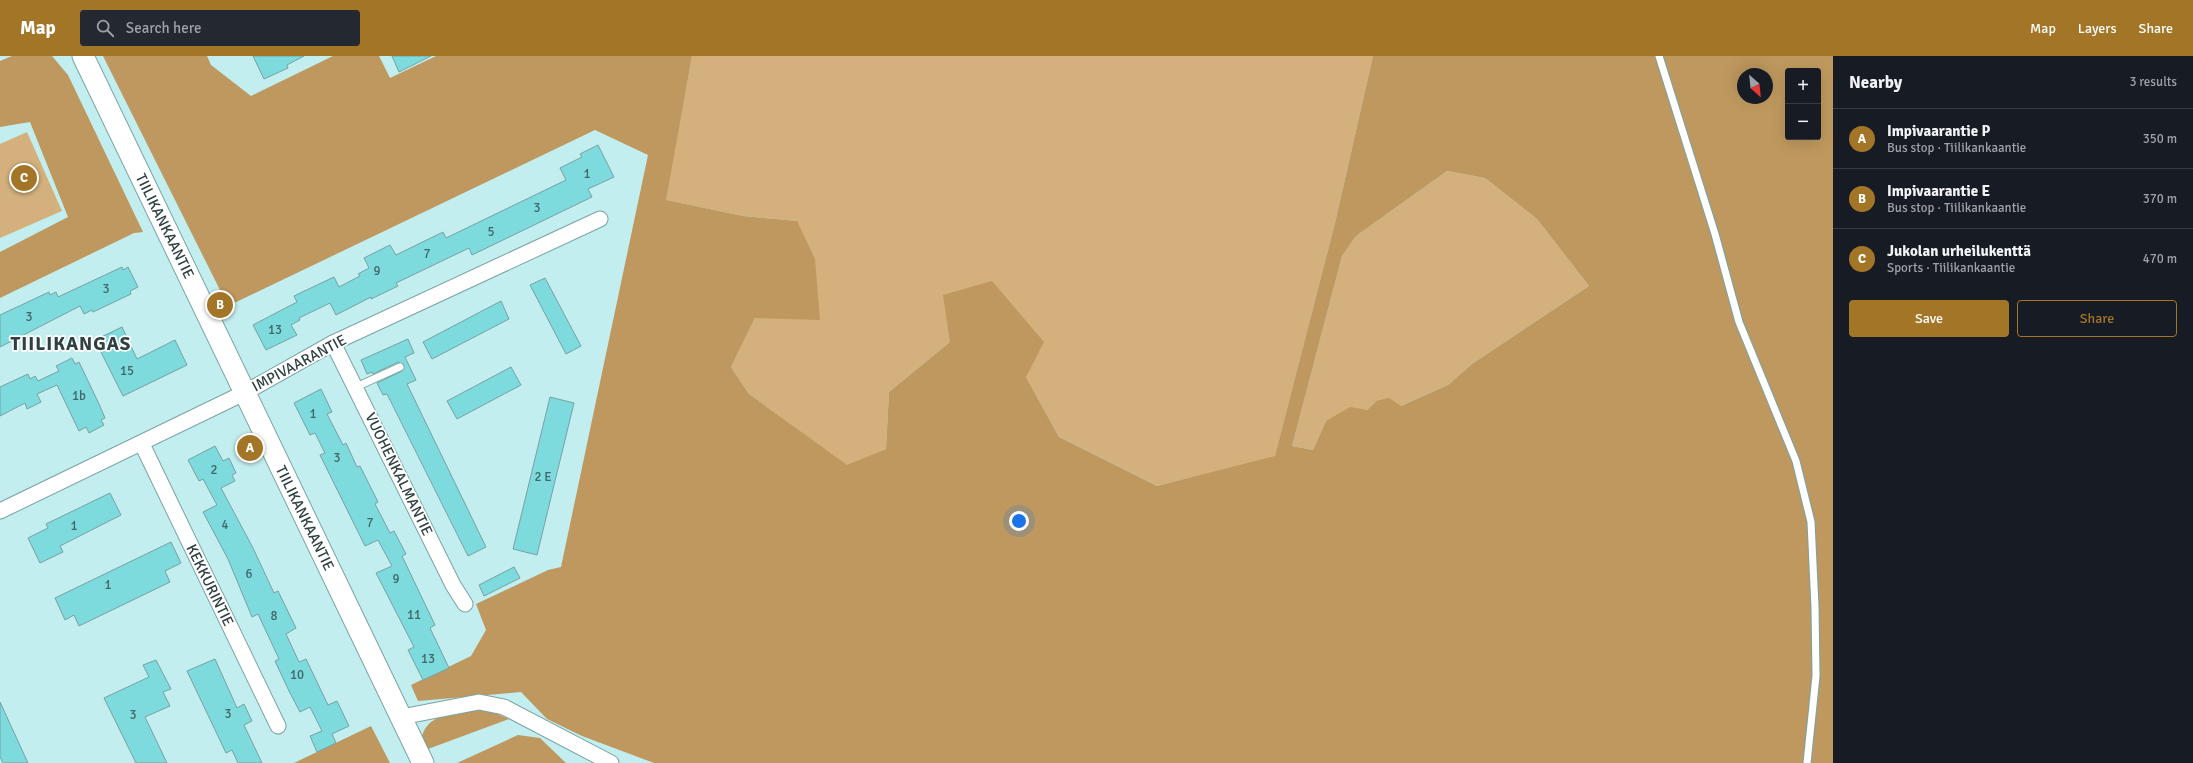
<!DOCTYPE html>
<html lang="en">
<head>
<meta charset="utf-8">
<style>
	:root { --surface:#171b24; --page:#242831; --text:#f1f3f6; --muted:#9ea1a6; --line:#363941; --accent:#a37627 }
	body { margin:0; font-family:Signika,sans-serif; background:var(--page); color:var(--text) }
	.controls { position:absolute; right:12px; top:12px; display:grid; overflow:hidden; border-radius:4px; box-shadow:0 4px 16px #0002 }
	.controls button { width:36px; height:36px; display:grid; place-items:center; padding:0; border:0; border-bottom:1px solid var(--line); background:var(--surface); color:var(--text); font:20px sans-serif }
	.compass { position:absolute; left:1737px; top:12px; width:36px; height:36px; border-radius:50%; background:var(--surface); box-shadow:0 4px 16px #0002; rotate:153deg }
	.you { position:absolute; left:1019px; top:465px; width:14px; height:14px; margin:-10px; border:3px solid #fff; border-radius:50%; background:#1a73e8; box-shadow:0 0 0 6px #1a73e833 }
	.badge { display:grid; place-items:center; width:26px; height:26px; border-radius:50%; background:var(--accent); color:#fff; font-size:13px; font-weight:700 }
	.pin { position:absolute; translate:-50% -50%; border:2px solid #fff; box-shadow:0 1px 4px #0006 }
	.list { margin:0; padding:0; list-style:none }
	h2 { display:flex; justify-content:space-between; align-items:center; height:52px; margin:0; padding:0 16px; font-size:17px }
	h2 small { font-size:13px; font-weight:400; color:var(--muted) }
	.list li { display:grid; grid-template-columns:26px 1fr auto; gap:12px; align-items:center; box-sizing:border-box; height:60px; padding:0 16px; border-top:1px solid var(--line) }
	.list b { display:block; font-size:15px; white-space:nowrap }
	.list p { margin:0; font-size:13px; white-space:nowrap; color:var(--muted) }
	.list em { font-size:13px; font-style:normal; color:var(--muted) }
	.actions { display:flex; gap:8px; padding:12px 16px }
	.actions a { flex:1; padding:9px 0; border:1px solid var(--accent); border-radius:4px; text-align:center; font-size:14px; color:var(--accent) }
	.actions .main { background:var(--accent); color:#fff }
	.icon { flex:none; width:22px; height:22px; fill:none; stroke:currentColor; stroke-width:2; stroke-linecap:round; stroke-linejoin:round }
	.map { position:relative; flex:none; width:1833px; height:707px; overflow:hidden }
	header { display:flex; align-items:center; gap:24px; box-sizing:border-box; height:56px; padding:0 20px; background:var(--accent); color:#fff }
	header strong { font-size:19px }
	nav { display:flex; gap:22px; margin-inline-start:auto; font-size:14px }
	.search { width:280px; height:36px; background:var(--page); display:flex; align-items:center; gap:10px; box-sizing:border-box; padding:0 14px; border-radius:4px; color:var(--muted); font-size:15px }
	main { display:flex }
	aside { flex:1; background:var(--surface) }
	.map>svg:first-child { display:block }
	.green { fill:#d3b07c }
	.forest { fill:#be985e; fill-rule:evenodd }
	.building { fill:#7ddadd; stroke:#78a1a2 }
	.lines { fill:none; stroke-linecap:round; stroke-linejoin:round }
	.lane-casing { stroke:#7aa3a4; stroke-width:9 }
	.street-casing { stroke:#7aa3a4; stroke-width:17 }
	.secondary-casing { stroke:#7aa3a4; stroke-width:23 }
	.lane { stroke:#fff; stroke-width:7 }
	.street { stroke:#fff; stroke-width:15 }
	.secondary { stroke:#fff; stroke-width:21 }
	.labels { text-anchor:middle; dominant-baseline:central; stroke-width:3.5; stroke-linejoin:round; paint-order:stroke }
	.number-label { font-size:13px; fill:#426668 }
	.street-label { font-size:15px; fill:#2f4041; stroke:#fff }
	.district-label { font-size:19px; font-weight:bold; letter-spacing:1px; fill:#2f4041; stroke:#fff }
</style>
</head>
<body>
<header>
<strong>Map</strong>
<div class="search"><svg class="icon" aria-label="search" viewBox="0 0 24 24"><circle cx="10" cy="10" r="6"/><path d="M15 15l6 6"/></svg>Search here</div>
<nav><a>Map</a><a>Layers</a><a>Share</a></nav>
</header>
<main>
<div class="map">
<svg width="1833" height="707" viewBox="0 0 1833 707">
	<rect width="100%" height="100%" fill="#c3eeef"/>
	<g class="green">
		<path d="M 692,0 L 1373,0 L 1335,167 L 1275,401 L 1157,430 L 1059,381 L 1026,321 L 950,286 L 889,336 L 886,393 L 847,410 L 749,338 L 731,311 L 755,262 L 797,165 L 743,160 L 665,144 Z"/>
		<path d="M 27,76 L 62,155 L 0,182 L 0,88 Z"/>
		<path d="M 1447,115 L 1485,122 L 1537,163 L 1589,230 L 1472,308 L 1448,329 L 1401,350 L 1376,345 L 1367,354 L 1326,365 L 1313,394 L 1292,390 L 1342,200 L 1356,180 Z"/>
	</g>
	<g class="forest">
		<path d="M 12,0 L 52,0 L 68,19 L 143,176 L 134,177 L 0,242 L 0,196 L 68,161 L 30,66 L 0,71 L 0,5 Z"/>
		<path d="M 103,0 L 207,0 L 211,9 L 251,40 L 333,0 L 379,0 L 390,22 L 436,0 L 692,0 L 666,144 L 743,160 L 797,165 L 815,203 L 820,264 L 755,262 L 731,311 L 749,338 L 847,409 L 886,393 L 889,336 L 950,286 L 943,239 L 992,225 L 1044,286 L 1026,321 L 1059,381 L 1157,430 L 1275,400 L 1335,167 L 1373,0 L 1833,0 L 1833,707 L 654,707 L 582,680 L 547,663 L 521,636 L 418,645 L 411,629 L 471,600 L 486,574 L 476,548 L 548,514 L 561,511 L 648,99 L 595,74 L 228,250 ZM 1788,15 L 1818,15 L 1818,81 L 1788,81 ZM 1743,18 L 1767,18 L 1767,42 L 1743,42 ZM 1447,115 L 1485,122 L 1537,163 L 1589,230 L 1472,308 L 1448,329 L 1401,350 L 1389,342 L 1376,345 L 1367,354 L 1350,351 L 1326,365 L 1313,394 L 1292,390 L 1342,200 L 1356,180 Z"/>
		<path d="M 482,651 L 509,663 L 428,693 L 422,680 C 429,656 460,656 482,651 Z"/>
		<path d="M 371,670 L 390,707 L 294,707 Z"/>
		<path d="M 518,679 L 540,682 L 566,707 L 457,707 Z"/>
	</g>
	<g class="building">
		<path d="M 253,0 L 304,0 L 287,9 L 288,12 L 264,23 Z"/>
		<path d="M 392,0 L 431,0 L 399,16 Z"/>
		<path d="M 598,89 L 614,121 L 588,133 L 592,141 L 472,199 L 469,192 L 396,227 L 398,230 L 371,243 L 371,241 L 336,259 L 330,247 L 299,262 L 300,264 L 291,269 L 297,279 L 266,294 L 253,269 L 297,246 L 294,240 L 334,221 L 339,231 L 360,220 L 358,218 L 369,212 L 364,202 L 390,189 L 396,199 L 443,176 L 446,182 L 566,124 L 560,112 L 582,101 L 580,98 Z"/>
		<path d="M 122,211 L 123,214 L 128,211 L 138,231 L 130,235 L 131,238 L 93,256 L 92,254 L 84,258 L 80,250 L 0,291 L 0,259 L 49,236 L 50,239 L 56,236 L 58,241 Z"/>
		<path d="M 545,222 L 581,290 L 566,298 L 530,229 Z"/>
		<path d="M 501,245 L 509,263 L 432,303 L 423,286 Z"/>
		<path d="M 122,271 L 137,303 L 175,284 L 187,309 L 123,340 L 95,284 Z"/>
		<path d="M 408,283 L 414,297 L 405,301 L 416,324 L 407,328 L 486,491 L 468,500 L 387,338 L 383,339 L 377,327 L 402,315 L 404,309 L 398,306 L 373,318 L 372,316 L 367,318 L 361,304 Z"/>
		<path d="M 72,302 L 75,308 L 79,306 L 99,348 L 105,362 L 101,364 L 104,369 L 89,377 L 86,371 L 79,375 L 57,329 L 37,338 L 41,346 L 27,353 L 25,347 L 0,360 L 0,331 L 28,318 L 30,323 L 35,320 L 38,325 L 59,315 L 56,310 Z"/>
		<path d="M 511,311 L 521,329 L 457,363 L 447,345 Z"/>
		<path d="M 321,333 L 332,356 L 327,358 L 343,389 L 346,387 L 357,411 L 360,410 L 378,446 L 375,448 L 390,477 L 394,475 L 406,498 L 402,500 L 435,569 L 430,572 L 449,612 L 423,624 L 408,594 L 414,591 L 376,517 L 392,510 L 378,484 L 365,490 L 320,399 L 325,397 L 315,377 L 310,379 L 294,347 Z"/>
		<path d="M 550,341 L 574,347 L 537,499 L 513,493 Z"/>
		<path d="M 215,390 L 223,405 L 229,402 L 236,417 L 232,419 L 235,425 L 221,432 L 253,492 L 274,537 L 278,535 L 296,572 L 286,578 L 299,606 L 306,603 L 328,649 L 337,645 L 349,670 L 332,678 L 336,687 L 317,696 L 310,680 L 322,675 L 310,651 L 300,656 L 289,635 L 275,605 L 279,603 L 258,558 L 252,561 L 228,503 L 203,456 L 217,449 L 203,423 L 199,425 L 188,404 Z"/>
		<path d="M 110,437 L 121,459 L 60,490 L 63,496 L 40,507 L 28,482 L 48,472 L 46,468 Z"/>
		<path d="M 171,486 L 181,507 L 165,515 L 170,526 L 79,570 L 74,559 L 65,564 L 55,542 Z"/>
		<path d="M 514,511 L 520,522 L 484,540 L 479,529 Z"/>
		<path d="M 215,603 L 237,652 L 244,648 L 252,665 L 244,669 L 262,707 L 238,707 L 232,694 L 226,697 L 187,615 Z"/>
		<path d="M 156,604 L 171,633 L 163,636 L 170,650 L 145,661 L 167,707 L 136,707 L 104,642 L 149,621 L 143,609 Z"/>
		<path d="M 0,646 L 28,707 L 3,707 L 0,701 Z"/>
	</g>
	<g class="lines">
		<g class="lane-casing">
			<g id="lane">
				<path d="M 1659,0 L 1715,178 L 1739,266 L 1796,405 L 1811,466 L 1815,551 L 1816,620 L 1807,707"/>
				<path d="M 356,331 L 400,311"/>
			</g>
		</g>
		<g class="street-casing">
			<g id="street">
				<path d="M 333,287 L 453,529 L 465,548"/>
				<path d="M 142,388 L 278,670"/>
				<path d="M 0,455 L 244,337 L 333,287 L 600,163"/>
				<path d="M 401,661 L 479,646 L 504,651 L 611,707"/>
			</g>
		</g>
		<g class="secondary-casing">
			<path id="secondary" d="M 83,0 L 423,707"/>
		</g>
		<use href="#lane" class="lane"/>
		<use href="#street" class="street"/>
		<use href="#secondary" class="secondary"/>
	</g>
	<g class="labels">
		<g class="number-label">
			<text x="587" y="118">1</text>
			<text x="537" y="152">3</text>
			<text x="491" y="176">5</text>
			<text x="427" y="198">7</text>
			<text x="377" y="215">9</text>
			<text x="106" y="233">3</text>
			<text x="29" y="261">3</text>
			<text x="275" y="274">13</text>
			<text x="127" y="315">15</text>
			<text x="79" y="340">1b</text>
			<text x="313" y="358">1</text>
			<text x="337" y="402">3</text>
			<text x="214" y="414">2</text>
			<text x="543" y="421">2 E</text>
			<text x="370" y="467">7</text>
			<text x="225" y="469">4</text>
			<text x="74" y="470">1</text>
			<text x="249" y="518">6</text>
			<text x="396" y="523">9</text>
			<text x="108" y="529">1</text>
			<text x="414" y="559">11</text>
			<text x="274" y="560">8</text>
			<text x="428" y="603">13</text>
			<text x="297" y="619">10</text>
			<text x="228" y="658">3</text>
			<text x="133" y="659">3</text>
		</g>
		<g class="street-label">
			<text transform="translate(165 170) rotate(64)">TIILIKANKAANTIE</text>
			<text transform="translate(299 307) rotate(-28)">IMPIVAARANTIE</text>
			<text transform="translate(399 418) rotate(64)">VUOHENKALMANTIE</text>
			<text transform="translate(305 462) rotate(64)">TIILIKANKAANTIE</text>
			<text transform="translate(210 529) rotate(64)">KEKKURINTIE</text>
		</g>
		<g class="district-label">
			<text x="71" y="288">TIILIKANGAS</text>
		</g>
	</g>
</svg>
<div class="controls">
<button>+</button>
<button>−</button>
</div>
<svg class="compass" viewBox="-18 -18 36 36"><path d="M0-13l5 13h-10z" fill="#e53935"/><path d="M0 13l5-13h-10z" fill="#9ea1a6"/></svg>
<div class="you"></div>
<div class="pin badge" style="left:250px;top:392px">A</div>
<div class="pin badge" style="left:220px;top:249px">B</div>
<div class="pin badge" style="left:24px;top:122px">C</div>
</div>
<aside>
<h2>Nearby<small>3 results</small></h2>
<ul class="list">
<li><span class="badge">A</span><div><b>Impivaarantie P</b><p>Bus stop · Tiilikankaantie</p></div><em>350 m</em></li>
<li><span class="badge">B</span><div><b>Impivaarantie E</b><p>Bus stop · Tiilikankaantie</p></div><em>370 m</em></li>
<li><span class="badge">C</span><div><b>Jukolan urheilukenttä</b><p>Sports · Tiilikankaantie</p></div><em>470 m</em></li>
</ul>
<div class="actions"><a class="main">Save</a><a>Share</a></div>
</aside>
</main>
</body>
</html>
